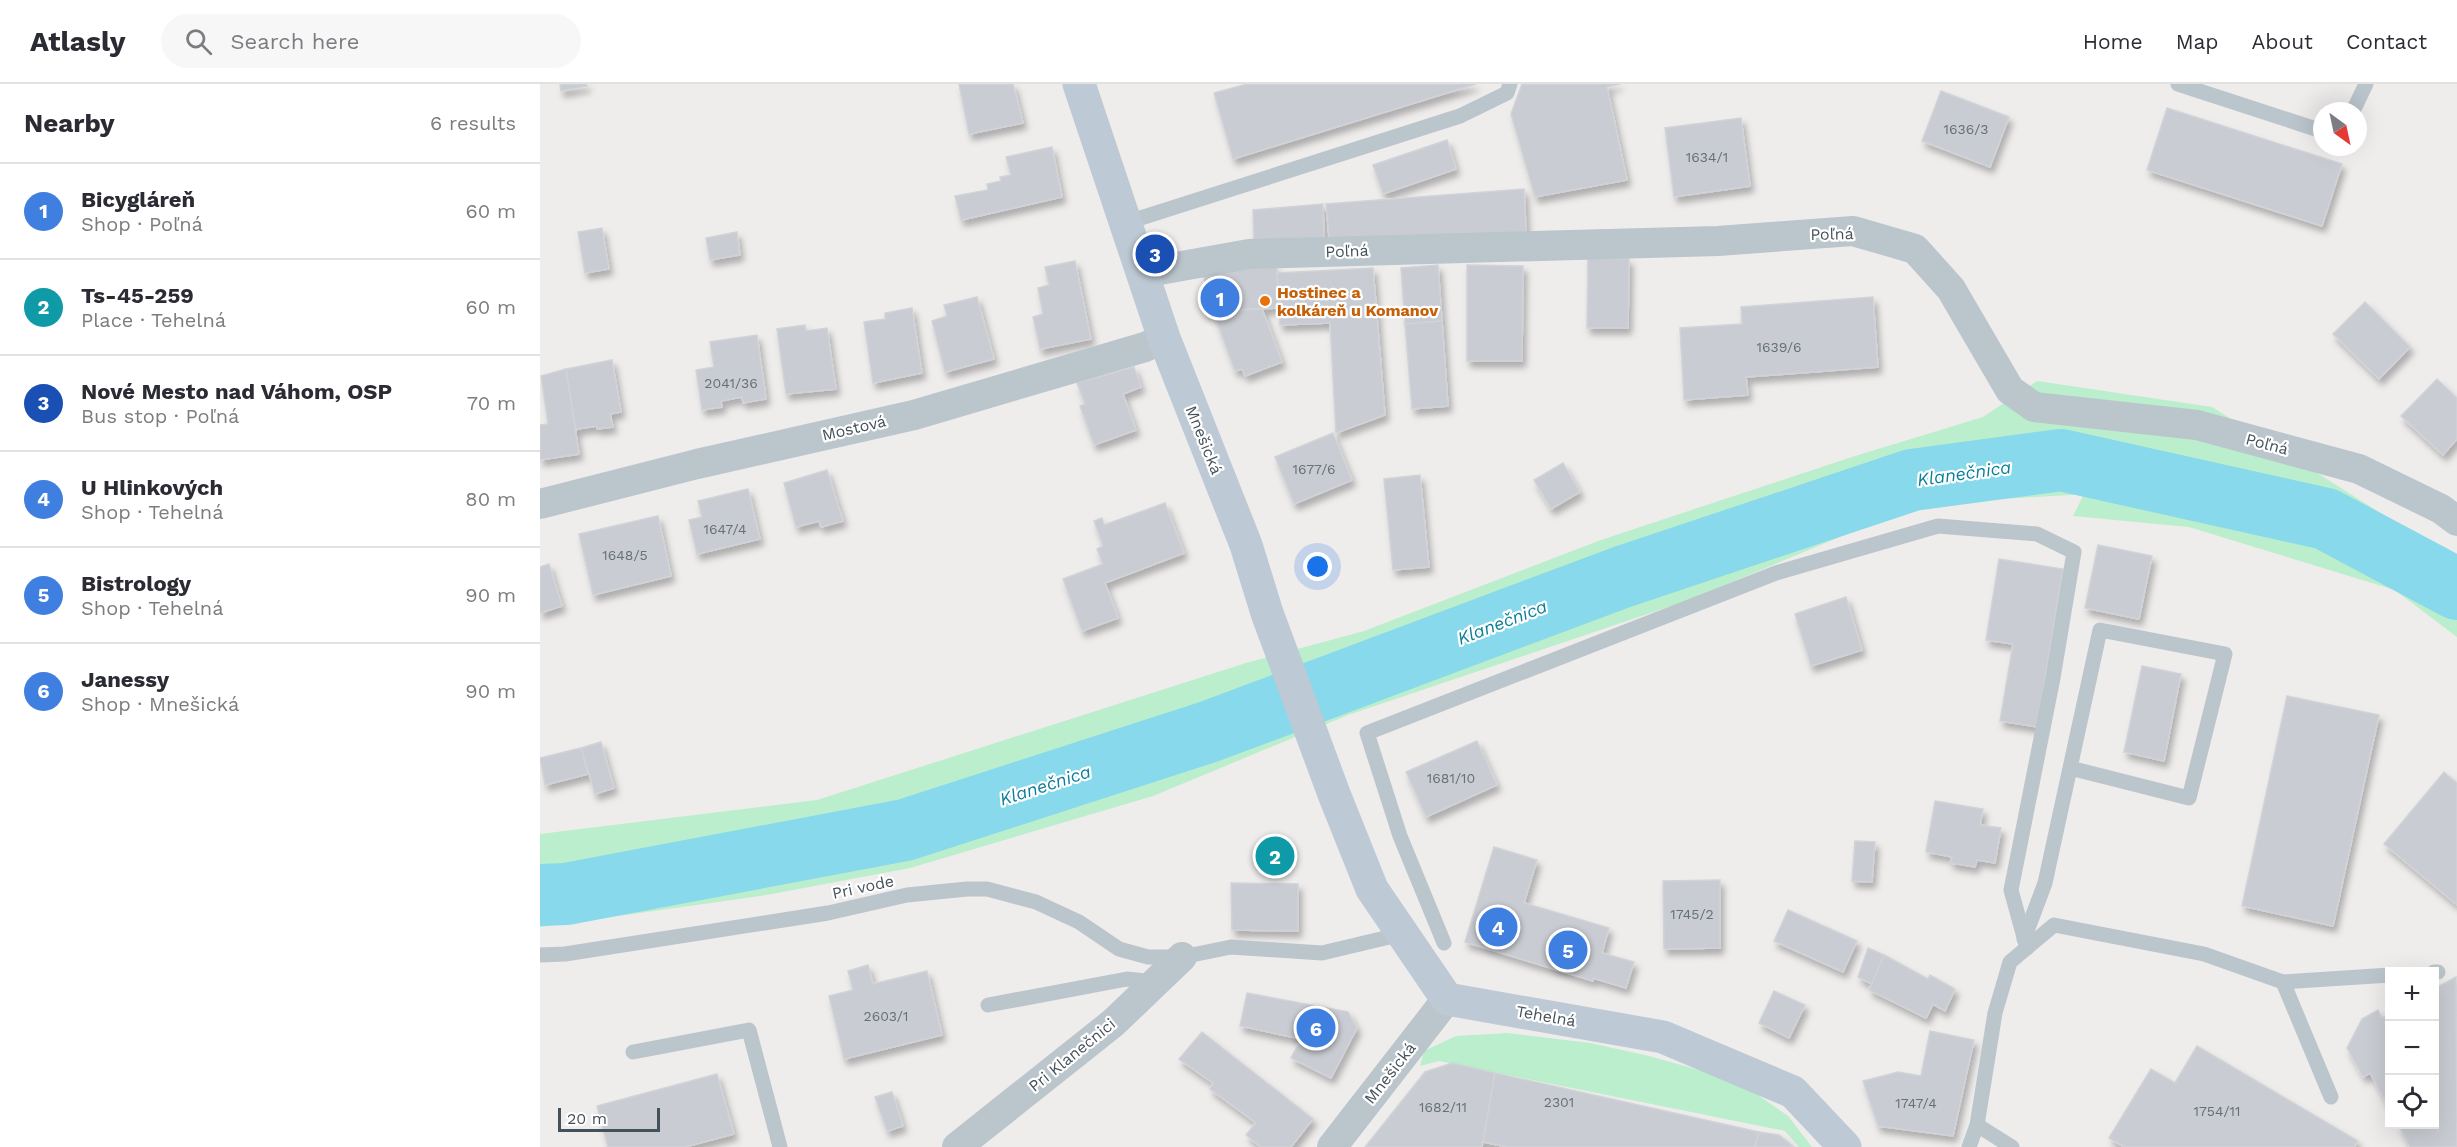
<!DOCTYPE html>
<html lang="en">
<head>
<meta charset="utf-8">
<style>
	:root { --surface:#fff; --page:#f7f7f7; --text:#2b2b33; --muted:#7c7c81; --line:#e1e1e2; --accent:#1974dd }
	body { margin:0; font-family:"Work Sans",sans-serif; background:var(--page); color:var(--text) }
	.controls { position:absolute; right:18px; bottom:18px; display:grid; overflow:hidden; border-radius:0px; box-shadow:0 6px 24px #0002 }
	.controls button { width:54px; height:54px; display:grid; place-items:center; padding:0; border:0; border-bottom:2px solid var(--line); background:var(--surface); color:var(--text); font:30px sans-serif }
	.compass { position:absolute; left:1773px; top:18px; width:54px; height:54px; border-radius:50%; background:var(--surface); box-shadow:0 6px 24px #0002; rotate:147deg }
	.scale { position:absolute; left:18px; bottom:15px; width:102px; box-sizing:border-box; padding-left:6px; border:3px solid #45515a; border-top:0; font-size:16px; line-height:21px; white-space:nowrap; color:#45515a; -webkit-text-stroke:4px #fff; paint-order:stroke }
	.you { position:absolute; left:778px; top:483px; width:21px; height:21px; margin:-15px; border:4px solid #fff; border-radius:50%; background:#1a73e8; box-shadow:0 0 0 9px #1a73e833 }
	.badge { display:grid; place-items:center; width:39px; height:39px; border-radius:50%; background:var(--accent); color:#fff; font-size:20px; font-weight:700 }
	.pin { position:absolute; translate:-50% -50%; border:3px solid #fff; box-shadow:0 2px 6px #0006 }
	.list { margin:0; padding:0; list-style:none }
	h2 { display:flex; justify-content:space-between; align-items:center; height:78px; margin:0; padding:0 24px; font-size:26px }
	h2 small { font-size:20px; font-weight:400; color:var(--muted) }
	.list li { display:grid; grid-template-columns:39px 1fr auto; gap:18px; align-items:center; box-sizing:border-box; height:96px; padding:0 24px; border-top:2px solid var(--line) }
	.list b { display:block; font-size:22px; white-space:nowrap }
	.list p { margin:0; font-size:20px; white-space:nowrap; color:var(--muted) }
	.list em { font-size:20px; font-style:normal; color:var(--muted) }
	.icon { flex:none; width:33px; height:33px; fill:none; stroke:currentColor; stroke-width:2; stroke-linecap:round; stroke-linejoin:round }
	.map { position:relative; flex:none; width:1917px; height:1063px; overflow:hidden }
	header { display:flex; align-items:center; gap:36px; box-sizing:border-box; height:84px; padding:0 30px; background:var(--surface); border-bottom:2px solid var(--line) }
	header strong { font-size:28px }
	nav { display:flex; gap:33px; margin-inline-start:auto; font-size:21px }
	.search { width:420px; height:54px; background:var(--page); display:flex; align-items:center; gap:15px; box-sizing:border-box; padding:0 21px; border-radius:33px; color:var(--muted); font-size:22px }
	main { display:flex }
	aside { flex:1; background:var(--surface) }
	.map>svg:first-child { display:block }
	.green { fill:#baeecc }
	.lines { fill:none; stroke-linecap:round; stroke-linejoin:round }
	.river { stroke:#87d9eb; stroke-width:62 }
	.building { fill:#c9ccd2; stroke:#d0d3d8; stroke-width:1.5; filter:url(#shadow) }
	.lane { stroke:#bbc5cc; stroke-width:15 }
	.street { stroke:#bbc5cc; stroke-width:30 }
	.secondary { stroke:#bdc9d4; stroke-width:33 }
	.food-dot { fill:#e8710a; stroke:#fff; stroke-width:2 }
	.labels { text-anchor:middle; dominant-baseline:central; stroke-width:4.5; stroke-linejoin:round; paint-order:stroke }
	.number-label { font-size:14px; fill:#667078 }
	.street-label { font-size:16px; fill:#45515a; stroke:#fff }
	.food-label { font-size:16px; font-weight:bold; fill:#c56008; stroke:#fff; text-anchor:start }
	.water-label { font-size:18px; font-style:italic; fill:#0c7e97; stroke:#fff }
</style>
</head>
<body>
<header>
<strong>Atlasly</strong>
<div class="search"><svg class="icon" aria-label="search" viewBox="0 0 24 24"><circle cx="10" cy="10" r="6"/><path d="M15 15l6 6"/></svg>Search here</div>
<nav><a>Home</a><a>Map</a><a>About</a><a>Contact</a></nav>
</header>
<main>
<aside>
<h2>Nearby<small>6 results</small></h2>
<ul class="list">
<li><span class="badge" style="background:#3f7fe0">1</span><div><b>Bicygláreň</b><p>Shop · Poľná</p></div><em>60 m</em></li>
<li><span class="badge" style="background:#0f9aa8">2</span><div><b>Ts-45-259</b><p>Place · Tehelná</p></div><em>60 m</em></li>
<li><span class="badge" style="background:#1a4fb4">3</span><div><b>Nové Mesto nad Váhom, OSP</b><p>Bus stop · Poľná</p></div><em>70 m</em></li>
<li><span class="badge" style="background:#3f7fe0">4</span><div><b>U Hlinkových</b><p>Shop · Tehelná</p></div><em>80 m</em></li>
<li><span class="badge" style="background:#3f7fe0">5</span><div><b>Bistrology</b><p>Shop · Tehelná</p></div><em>90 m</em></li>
<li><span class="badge" style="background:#3f7fe0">6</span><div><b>Janessy</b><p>Shop · Mnešická</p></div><em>90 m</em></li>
</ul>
</aside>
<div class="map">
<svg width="1917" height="1063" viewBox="0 0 1917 1063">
	<defs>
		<filter id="shadow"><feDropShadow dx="3.5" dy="6" stdDeviation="3" flood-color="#0004"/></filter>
	</defs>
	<rect width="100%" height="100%" fill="#efecec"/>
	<g class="green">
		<path d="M 1497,297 L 1672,323 L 1917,477 L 1917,553 L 1855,506 L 1649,443 L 1533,432 L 1544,410 L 1379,420 L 1149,516 L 808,631 L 613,712 L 370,784 L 220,812 L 0,843 L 0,750 L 277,716 L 706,579 L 824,547 L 1061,456 L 1315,372 L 1443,333 Z"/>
		<path d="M 967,949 L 1050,959 L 1109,972 L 1198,997 L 1248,1032 L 1272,1063 L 1259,1063 L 1245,1047 L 899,977 L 880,982 L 884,967 L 916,952 Z"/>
	</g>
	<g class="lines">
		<path class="river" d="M 0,811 L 26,810 L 365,746 L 668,648 L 1082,493 L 1372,396 L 1521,376 L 1786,435 L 1917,505"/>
	</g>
	<g class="building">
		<path d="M 20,0 L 47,0 L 47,2 L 21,7 Z"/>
		<path d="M 419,0 L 473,0 L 483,39 L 429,50 Z"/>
		<path d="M 707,0 L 936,0 L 693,75 L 674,9 Z"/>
		<path d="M 982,0 L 1080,0 L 1067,3 L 1087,96 L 995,113 L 971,30 Z"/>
		<path d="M 1401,7 L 1469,33 L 1450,83 L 1382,57 Z"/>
		<path d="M 1627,24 L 1802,80 L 1782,142 L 1607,86 Z"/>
		<path d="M 1201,34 L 1210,102 L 1134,113 L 1125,44 Z"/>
		<path d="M 907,56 L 916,85 L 843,110 L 833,81 Z"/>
		<path d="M 512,63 L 522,113 L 421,136 L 415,112 L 448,106 L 447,100 L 461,97 L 460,93 L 471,91 L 466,73 Z"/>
		<path d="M 984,105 L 986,148 L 790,162 L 786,120 Z"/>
		<path d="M 783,120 L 784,157 L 714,158 L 713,126 Z"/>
		<path d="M 62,144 L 69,185 L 45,189 L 38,148 Z"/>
		<path d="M 197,148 L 200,171 L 170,176 L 166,154 Z"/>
		<path d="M 1048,174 L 1089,175 L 1088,244 L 1047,244 Z"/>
		<path d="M 535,177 L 551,255 L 500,265 L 493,233 L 503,230 L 498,204 L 509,201 L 505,183 Z"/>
		<path d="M 898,181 L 902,237 L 865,240 L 861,184 Z"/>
		<path d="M 927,181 L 983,182 L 982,277 L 927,277 Z"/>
		<path d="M 737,183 L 739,224 L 666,227 L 664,186 Z"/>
		<path d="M 833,184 L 845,331 L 796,349 L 790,239 L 740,241 L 737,189 Z"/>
		<path d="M 437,213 L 454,275 L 405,288 L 392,237 L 407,232 L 404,221 Z"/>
		<path d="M 1333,213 L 1338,283 L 1206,293 L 1208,311 L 1144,316 L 1140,244 L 1202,240 L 1201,223 Z"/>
		<path d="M 1825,218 L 1870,263 L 1839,295 L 1793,250 Z"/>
		<path d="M 372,224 L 382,289 L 333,299 L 324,238 L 345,235 L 345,229 Z"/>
		<path d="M 722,225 L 742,278 L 705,292 L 702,285 L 695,287 L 673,227 Z"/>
		<path d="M 902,237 L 908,322 L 872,325 L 865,240 Z"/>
		<path d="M 265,241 L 266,247 L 287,244 L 296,305 L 246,310 L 237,245 Z"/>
		<path d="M 217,251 L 226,315 L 203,319 L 202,313 L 181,317 L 182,323 L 162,326 L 156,286 L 174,283 L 170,258 Z"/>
		<path d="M 72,276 L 81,328 L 70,330 L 73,343 L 57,345 L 57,342 L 37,345 L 36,348 L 26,285 Z"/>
		<path d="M 594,283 L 601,303 L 583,310 L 596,346 L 554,361 L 540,322 L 545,320 L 537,299 Z"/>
		<path d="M 26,285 L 39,370 L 0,376 L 0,341 L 8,340 L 1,292 Z"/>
		<path d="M 1897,295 L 1917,314 L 1917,355 L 1903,371 L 1861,332 Z"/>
		<path d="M 793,349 L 812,396 L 754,420 L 735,373 Z"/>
		<path d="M 1023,379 L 1040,408 L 1011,425 L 994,396 Z"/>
		<path d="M 287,386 L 303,437 L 281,443 L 279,437 L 256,443 L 244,399 Z"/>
		<path d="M 880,391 L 889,483 L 853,486 L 844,395 Z"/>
		<path d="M 208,405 L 220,455 L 157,470 L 149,436 L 162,433 L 158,417 Z"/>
		<path d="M 625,419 L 644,469 L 565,499 L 578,534 L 542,547 L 523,495 L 563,480 L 557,465 L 563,462 L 554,437 L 562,434 L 564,441 Z"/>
		<path d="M 118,432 L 131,492 L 53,511 L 39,450 Z"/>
		<path d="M 1558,461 L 1612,472 L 1599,535 L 1545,524 Z"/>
		<path d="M 1459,475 L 1523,485 L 1497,643 L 1460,637 L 1473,560 L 1446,556 Z"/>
		<path d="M 9,480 L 22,522 L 0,529 L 0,483 Z"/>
		<path d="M 1306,513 L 1322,566 L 1271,582 L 1255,530 Z"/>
		<path d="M 1602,582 L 1641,590 L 1624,677 L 1584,668 Z"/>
		<path d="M 1747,612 L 1839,631 L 1793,842 L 1702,822 Z"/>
		<path d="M 937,657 L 957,701 L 886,733 L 866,688 Z"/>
		<path d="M 61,658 L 74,704 L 55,710 L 41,664 Z"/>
		<path d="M 41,664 L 48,690 L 5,701 L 0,674 Z"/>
		<path d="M 1904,688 L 1917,699 L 1917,821 L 1844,760 Z"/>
		<path d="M 1395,717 L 1443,725 L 1440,741 L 1461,744 L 1455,779 L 1437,776 L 1435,783 L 1410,779 L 1412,773 L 1386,768 Z"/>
		<path d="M 1315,757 L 1335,758 L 1332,798 L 1312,797 Z"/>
		<path d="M 954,763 L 997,776 L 984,819 L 1069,844 L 1062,869 L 1094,878 L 1086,904 L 1053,894 L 1053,897 L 925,858 Z"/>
		<path d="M 727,765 L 743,765 L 744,779 L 728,779 Z"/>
		<path d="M 1180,796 L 1180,864 L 1124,865 L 1123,797 Z"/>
		<path d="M 691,799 L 758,800 L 758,847 L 692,846 Z"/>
		<path d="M 1248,826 L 1317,857 L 1303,888 L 1234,857 Z"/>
		<path d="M 1328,864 L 1344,871 L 1332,900 L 1318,893 Z"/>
		<path d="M 1344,871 L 1388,895 L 1390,891 L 1415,905 L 1405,927 L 1393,920 L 1386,934 L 1329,906 Z"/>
		<path d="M 328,881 L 333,900 L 387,887 L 402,951 L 304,975 L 289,912 L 313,906 L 308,887 Z"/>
		<path d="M 1916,893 L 1917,1063 L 1870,1063 L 1858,1040 L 1894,1040 L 1894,905 Z"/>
		<path d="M 1234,907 L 1265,921 L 1249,954 L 1219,939 Z"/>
		<path d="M 707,909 L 808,928 L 817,944 L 791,994 L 751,974 L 761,955 L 700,942 Z"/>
		<path d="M 1838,926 L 1842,934 L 1850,929 L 1850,1025 L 1830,989 L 1823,993 L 1807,964 L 1822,935 Z"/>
		<path d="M 1390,947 L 1434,956 L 1413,1052 L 1338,1042 L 1323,997 L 1358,988 L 1381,992 Z"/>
		<path d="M 662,948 L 773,1035 L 751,1063 L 721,1063 L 706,1051 L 716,1039 L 670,1005 L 673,999 L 639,975 Z"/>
		<path d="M 1657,962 L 1818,1057 L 1814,1063 L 1584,1063 L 1569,1054 L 1611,985 L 1635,999 Z"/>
		<path d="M 912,979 L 955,989 L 942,1063 L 825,1063 L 885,988 Z"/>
		<path d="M 955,989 L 1219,1048 L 1215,1063 L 967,1063 L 943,1058 Z"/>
		<path d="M 177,990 L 194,1050 L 145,1063 L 68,1063 L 57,1022 Z"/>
		<path d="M 352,1008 L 363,1042 L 347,1047 L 335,1013 Z"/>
		<path d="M 1219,1048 L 1239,1051 L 1254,1063 L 1215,1063 Z"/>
	</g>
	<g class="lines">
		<g class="lane">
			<path d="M 1638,0 L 1782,47"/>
			<path d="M 1813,27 L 1826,0"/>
			<path d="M 585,139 L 920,32 L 967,9 L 970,0"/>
			<path d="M 1484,855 L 1505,799 L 1560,546 L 1685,570 L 1649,714 L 1530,684"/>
			<path d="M 904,859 L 860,752 L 827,649 L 1236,489 L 1398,442 L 1497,450 L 1534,468 L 1513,594 L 1471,806 L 1487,864"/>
			<path d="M 0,871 L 25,870 L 288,829 L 367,811 L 427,805 L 447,805 L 496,818 L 539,838 L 579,865 L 608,873 L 642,873 L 691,863 L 782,869 L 862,850"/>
			<path d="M 1894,888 L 1898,888"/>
			<path d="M 1743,898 L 1850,891"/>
			<path d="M 448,921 L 587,895 L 614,898"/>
			<path d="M 93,968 L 209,946 L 240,1063"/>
			<path d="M 1437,1041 L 1472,1063"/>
			<path d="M 1429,1063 L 1437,1041 L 1455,929 L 1470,878 L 1514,841 L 1664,870 L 1743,898 L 1791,1013"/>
		</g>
		<g class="street">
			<path d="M 603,189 L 709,170 L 1178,157 L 1313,147 L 1375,165 L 1411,205 L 1470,306 L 1494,323 L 1657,341 L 1819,385 L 1901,425 L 1917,437"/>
			<path d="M 0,420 L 157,380 L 374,331 L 605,263 L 624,254"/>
			<path d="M 417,1063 L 573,939 L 642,873"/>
			<path d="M 792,1063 L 907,915"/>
		</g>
		<path class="secondary" d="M 539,0 L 624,254 L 706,461 L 727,529 L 794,710 L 832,805 L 907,915 L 1123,953 L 1253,1008 L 1305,1063"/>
	</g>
	<circle class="food-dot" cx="725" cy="217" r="6"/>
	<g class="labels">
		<g class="number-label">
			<text x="1426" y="45">1636/3</text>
			<text x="1167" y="73">1634/1</text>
			<text x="1239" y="263">1639/6</text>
			<text x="191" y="299">2041/36</text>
			<text x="774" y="385">1677/6</text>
			<text x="185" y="445">1647/4</text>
			<text x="85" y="471">1648/5</text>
			<text x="911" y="694">1681/10</text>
			<text x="1152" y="830">1745/2</text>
			<text x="346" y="932">2603/1</text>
			<text x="1019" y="1018">2301</text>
			<text x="1376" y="1019">1747/4</text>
			<text x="903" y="1023">1682/11</text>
			<text x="1677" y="1027">1754/11</text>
		</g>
		<g class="street-label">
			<text transform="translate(1292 150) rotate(-1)">Poľná</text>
			<text transform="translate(807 167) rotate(-2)">Poľná</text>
			<text transform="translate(314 344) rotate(-13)">Mostová</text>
			<text transform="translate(664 356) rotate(68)">Mnešická</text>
			<text transform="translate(1727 360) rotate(15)">Poľná</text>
			<text transform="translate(323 803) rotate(-12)">Pri vode</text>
			<text transform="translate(1006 932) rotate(10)">Tehelná</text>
			<text transform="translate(532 971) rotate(-39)">Pri Klanečnici</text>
			<text transform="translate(850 989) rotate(-52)">Mnešická</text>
		</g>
		<g class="food-label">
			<text x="737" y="208">Hostinec a<tspan x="737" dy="18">kolkáreň u Komanov</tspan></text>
		</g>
		<g class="water-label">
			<text transform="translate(1424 389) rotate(-8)">Klanečnica</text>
			<text transform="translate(962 538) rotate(-21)">Klanečnica</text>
			<text transform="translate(505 701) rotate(-18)">Klanečnica</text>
		</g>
	</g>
</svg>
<div class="controls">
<button>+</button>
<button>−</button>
<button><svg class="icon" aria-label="locate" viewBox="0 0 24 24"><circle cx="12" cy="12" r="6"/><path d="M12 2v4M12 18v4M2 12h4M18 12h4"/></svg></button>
</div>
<svg class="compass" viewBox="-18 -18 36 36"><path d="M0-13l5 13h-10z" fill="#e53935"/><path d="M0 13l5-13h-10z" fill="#7c7c81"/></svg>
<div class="scale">20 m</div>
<div class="you"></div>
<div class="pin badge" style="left:680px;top:214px;background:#3f7fe0">1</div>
<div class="pin badge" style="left:735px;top:772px;background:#0f9aa8">2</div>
<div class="pin badge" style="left:615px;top:170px;background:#1a4fb4">3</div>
<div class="pin badge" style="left:958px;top:843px;background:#3f7fe0">4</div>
<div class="pin badge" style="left:1028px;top:866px;background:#3f7fe0">5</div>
<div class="pin badge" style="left:776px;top:944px;background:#3f7fe0">6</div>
</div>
</main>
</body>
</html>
